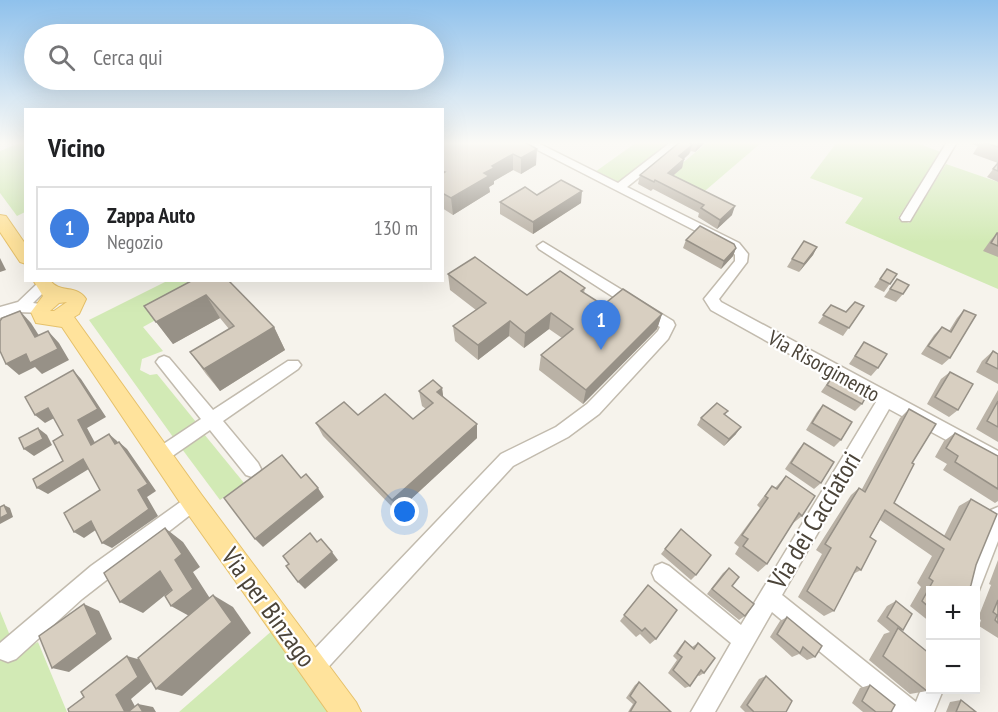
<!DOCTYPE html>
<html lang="it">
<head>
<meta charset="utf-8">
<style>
	:root { --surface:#fff; --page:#f2f2f2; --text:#202124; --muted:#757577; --line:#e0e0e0; --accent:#1a73e8 }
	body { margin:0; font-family:"PT Sans Narrow",sans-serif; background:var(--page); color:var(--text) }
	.controls { position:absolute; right:18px; bottom:18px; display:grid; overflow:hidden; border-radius:0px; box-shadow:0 6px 24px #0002 }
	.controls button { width:54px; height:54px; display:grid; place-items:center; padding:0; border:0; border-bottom:2px solid var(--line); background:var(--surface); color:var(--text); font:30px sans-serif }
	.you { position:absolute; left:405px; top:512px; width:21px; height:21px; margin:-15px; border:4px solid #fff; border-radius:50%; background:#1a73e8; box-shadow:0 0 0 9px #1a73e833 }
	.badge { display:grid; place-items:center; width:39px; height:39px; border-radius:50%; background:var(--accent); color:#fff; font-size:20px; font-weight:700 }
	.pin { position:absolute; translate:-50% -50px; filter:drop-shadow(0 2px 3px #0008) }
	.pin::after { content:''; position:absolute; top:32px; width:21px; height:18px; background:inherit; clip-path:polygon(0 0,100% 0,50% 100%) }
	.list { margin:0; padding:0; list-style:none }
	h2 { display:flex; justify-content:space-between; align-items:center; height:78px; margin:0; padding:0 24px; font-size:26px }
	h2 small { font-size:20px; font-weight:400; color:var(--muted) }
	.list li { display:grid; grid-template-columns:39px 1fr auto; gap:18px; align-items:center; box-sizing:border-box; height:84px; margin:0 12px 12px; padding:0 12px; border:2px solid var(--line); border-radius:0px }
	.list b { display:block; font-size:22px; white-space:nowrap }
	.list p { margin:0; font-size:20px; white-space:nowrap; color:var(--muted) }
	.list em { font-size:20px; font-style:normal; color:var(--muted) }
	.icon { flex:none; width:33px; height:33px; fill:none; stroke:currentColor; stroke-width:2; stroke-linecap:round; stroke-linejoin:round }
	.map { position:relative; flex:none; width:998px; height:712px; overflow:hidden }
	.search { position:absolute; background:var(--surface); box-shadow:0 6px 24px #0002; left:24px; top:24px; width:420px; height:66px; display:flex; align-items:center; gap:15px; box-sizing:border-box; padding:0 21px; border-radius:33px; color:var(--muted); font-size:22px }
	.panel { position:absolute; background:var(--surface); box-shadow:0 6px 24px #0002; left:24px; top:108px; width:420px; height:174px; border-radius:0px }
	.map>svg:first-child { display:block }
	.green { fill:#d2eab5 }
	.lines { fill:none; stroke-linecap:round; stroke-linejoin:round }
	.minor-casing { stroke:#c2bbae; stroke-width:3 }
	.major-casing { stroke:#e6c16a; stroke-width:2 }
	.minor { fill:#fff; fill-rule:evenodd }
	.major { fill:#ffe39c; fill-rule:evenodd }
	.wall { fill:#bab2a6 }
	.shaded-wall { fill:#979187 }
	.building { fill:#d8cfc1; stroke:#979187; stroke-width:1.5 }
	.labels { text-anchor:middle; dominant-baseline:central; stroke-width:4.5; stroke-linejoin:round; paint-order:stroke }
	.street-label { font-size:21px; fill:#4b4439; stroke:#fff }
	.near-street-label { font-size:26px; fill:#4b4439; stroke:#fff }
</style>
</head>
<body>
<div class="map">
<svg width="998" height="712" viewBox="0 0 998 712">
	<rect width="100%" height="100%" fill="#f6f3ec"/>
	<g class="green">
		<path d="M 22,142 L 26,142 L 25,212 L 17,216 L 0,193 L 0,151 Z"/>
		<path d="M 637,142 L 670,142 L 620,183 L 595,172 Z"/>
		<path d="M 708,142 L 762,142 L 699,196 L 663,179 Z"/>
		<path d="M 837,142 L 914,142 L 941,152 L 898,218 L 909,223 L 946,164 L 998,182 L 998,289 L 845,223 L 863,198 L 810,178 Z"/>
		<path d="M 167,281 L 226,281 L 143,327 L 163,351 L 142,359 L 140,370 L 150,375 L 157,374 L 196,422 L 173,437 L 89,320 Z"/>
		<path d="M 204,434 L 244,483 L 220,500 L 182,449 Z"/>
		<path d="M 0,611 L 17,653 L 38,642 L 67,712 L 0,712 Z"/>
		<path d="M 274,629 L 330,712 L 179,712 Z"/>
	</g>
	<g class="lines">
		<g class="minor-casing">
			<g id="minor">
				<path d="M 522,142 L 536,142 L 618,183 L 671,142 L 683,142 L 627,187 L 739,243 L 748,254 L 747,262 L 719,299 L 721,302 L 998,451 L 998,468 L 889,409 L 782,595 L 916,702 L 924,682 L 930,680 L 930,690 L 943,690 L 934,712 L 893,712 L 772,612 L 715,712 L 691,712 L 731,643 L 655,580 L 652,573 L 655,566 L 662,563 L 669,566 L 741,625 L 876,402 L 711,310 L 704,299 L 735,261 L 735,255 L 731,249 Z"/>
				<path d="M 947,142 L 957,142 L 910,221 L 902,221 L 900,218 Z"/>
				<path d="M 543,242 L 673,321 L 675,325 L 668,339 L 599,414 L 568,437 L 513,466 L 321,675 L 313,678 L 305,675 L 302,667 L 305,659 L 501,454 L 556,427 L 587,404 L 658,331 L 660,327 L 539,249 L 537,246 Z"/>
				<path d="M 45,280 L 51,285 L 33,303 L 46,305 L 48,309 L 46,313 L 17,312 L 0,318 L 0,307 L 18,302 L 39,282 Z"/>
				<path d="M 164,356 L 169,358 L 213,410 L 288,361 L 298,361 L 301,365 L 298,369 L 223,421 L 258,463 L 261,469 L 258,475 L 252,477 L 246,475 L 210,430 L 168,459 L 162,462 L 156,459 L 153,454 L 156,449 L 201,419 L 159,366 L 156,362 L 159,358 Z"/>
				<path d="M 193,493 L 199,496 L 202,502 L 199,508 L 82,599 L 16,659 L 8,662 L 0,659 L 0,643 L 91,566 Z"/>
				<path d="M 998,507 L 998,541 L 976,598 L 976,590 L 960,590 L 991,510 Z"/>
			</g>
		</g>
		<g class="major-casing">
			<g id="major">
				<path d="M 0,215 L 6,216 L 26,245 L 26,264 L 20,262 L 0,232 Z"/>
				<path d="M 33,280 L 50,280 C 59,294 77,284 86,299 L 79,314 L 74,317 L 201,494 L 356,702 L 361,712 L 328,712 L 185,510 L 62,327 L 36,323 L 31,312 L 43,296 ZM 67,302 L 54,311 L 50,311 L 59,303 Z"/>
			</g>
		</g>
		<use href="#minor" class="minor"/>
		<use href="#major" class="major"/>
	</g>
	<g class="wall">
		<path d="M 442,142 L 525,142 L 536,165 L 521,174 L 513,170 L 494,181 L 494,184 L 489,187 L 490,192 L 453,215 L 442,208 Z"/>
		<path d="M 680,142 L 706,142 L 695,152 L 691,151 L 689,154 L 684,159 L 682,168 L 673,176 L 732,215 L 717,229 L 698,217 L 699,213 L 653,189 L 651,191 L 638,184 L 640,175 Z"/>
		<path d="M 972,142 L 998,142 L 998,163 L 973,154 L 978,146 L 971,144 Z"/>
		<path d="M 998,163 L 998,182 L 987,177 Z"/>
		<path d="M 537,195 L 581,203 L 533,234 L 500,214 L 500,202 Z"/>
		<path d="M 997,233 L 998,233 L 998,257 L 983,251 L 990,241 Z"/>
		<path d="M 686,240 L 736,248 L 733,256 L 721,269 L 683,248 Z"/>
		<path d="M 817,247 L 813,255 L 799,272 L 787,267 L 792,259 Z"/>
		<path d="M 887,269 L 897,274 L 884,292 L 874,287 Z"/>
		<path d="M 448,274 L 527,295 L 585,288 L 584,293 L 603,305 L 662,314 L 657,329 L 583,404 L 539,370 L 541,355 L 562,338 L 549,329 L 524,348 L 509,336 L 478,360 L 455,341 L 453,326 L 476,310 L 450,290 Z"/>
		<path d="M 897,279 L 903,294 L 896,302 L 884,297 Z"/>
		<path d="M 193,280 L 274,327 L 285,350 L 220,391 L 206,374 L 190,352 L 229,329 L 220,318 L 173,344 L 144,306 Z"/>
		<path d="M 831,305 L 846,312 L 864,306 L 843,336 L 818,323 Z"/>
		<path d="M 964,310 L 950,358 L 942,365 L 921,354 L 934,335 L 942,327 L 949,331 L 957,318 Z"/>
		<path d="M 864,342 L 878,368 L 871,376 L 849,364 Z"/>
		<path d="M 993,351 L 998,354 L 998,384 L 976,372 L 982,361 Z"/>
		<path d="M 835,372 L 862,404 L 855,411 L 821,392 Z"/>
		<path d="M 950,372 L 958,410 L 949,417 L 927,404 L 941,379 Z"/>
		<path d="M 442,388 L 443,397 L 477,438 L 397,512 L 323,436 L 316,423 L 358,415 L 413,419 L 426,409 L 422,406 L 419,391 Z"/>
		<path d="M 998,390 L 998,442 L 976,429 Z"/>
		<path d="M 823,405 L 841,440 L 834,447 L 806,430 L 817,412 Z"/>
		<path d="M 909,409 L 912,463 L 894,503 L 944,536 L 959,506 L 971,499 L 930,591 L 930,622 L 910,606 L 921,587 L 917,583 L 932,556 L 880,520 L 870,537 L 861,570 L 853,574 L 834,611 L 824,616 L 798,597 L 822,554 L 816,550 L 851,495 L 859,488 L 862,489 L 900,418 Z"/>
		<path d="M 728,411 L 725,415 L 736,434 L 724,446 L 697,425 L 701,418 Z"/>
		<path d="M 955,433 L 998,456 L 998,501 L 995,503 L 943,470 L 947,464 L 935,457 L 944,441 Z"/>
		<path d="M 804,443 L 821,483 L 814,489 L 785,469 L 798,450 Z"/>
		<path d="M 786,476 L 802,516 L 792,524 L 767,564 L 758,572 L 735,554 L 739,547 L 734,543 L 760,508 L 757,505 L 764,496 L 772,486 L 775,488 Z"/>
		<path d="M 665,549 L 696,575 L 691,580 L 661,554 Z"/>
		<path d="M 998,560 L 998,638 L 979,626 L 981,620 L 978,618 L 991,585 L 989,584 Z"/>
		<path d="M 729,568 L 732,586 L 745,616 L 739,620 L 707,594 L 723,573 Z"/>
		<path d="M 648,585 L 656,639 L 650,644 L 640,634 L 636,637 L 620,621 Z"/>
		<path d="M 896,601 L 903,630 L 901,630 L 927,691 L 910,694 L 869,660 L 884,634 L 890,632 L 877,621 L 887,606 Z"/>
		<path d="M 787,617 L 815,657 L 807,660 L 799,654 L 792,657 L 770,637 L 780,621 Z"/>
		<path d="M 685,641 L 692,647 L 698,643 L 704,673 L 699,676 L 697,675 L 690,686 L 685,688 L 668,673 L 677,660 L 673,656 L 681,645 Z"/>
		<path d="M 766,676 L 786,712 L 745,712 L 740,707 L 759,679 Z"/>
		<path d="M 639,682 L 671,712 L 628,712 L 633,704 L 626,698 L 635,685 Z"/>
		<path d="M 870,685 L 891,712 L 863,712 L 852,703 L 860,688 Z"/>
		<path d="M 961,700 L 976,712 L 946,712 L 950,702 Z"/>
	</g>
	<g class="shaded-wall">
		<path d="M 699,142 L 706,142 L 695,152 L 698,144 Z"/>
		<path d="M 692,145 L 689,154 L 676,165 L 679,156 Z"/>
		<path d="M 537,149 L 536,165 L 521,174 L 521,158 Z"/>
		<path d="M 513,154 L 513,170 L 494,181 L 494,184 L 489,187 L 490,192 L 453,215 L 451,198 L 484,173 L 492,166 Z"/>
		<path d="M 684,159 L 682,168 L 665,182 L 668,173 Z"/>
		<path d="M 582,191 L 581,203 L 533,234 L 533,222 Z"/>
		<path d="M 735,206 L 732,215 L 717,229 L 720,220 Z"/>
		<path d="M 817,247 L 813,255 L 799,272 L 804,264 Z"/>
		<path d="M 736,248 L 733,256 L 721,269 L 724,261 Z"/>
		<path d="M 0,258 L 6,270 L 0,272 Z"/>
		<path d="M 206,295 L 220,318 L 173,344 L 156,322 Z"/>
		<path d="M 20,311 L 31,323 L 47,348 L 35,337 Z"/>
		<path d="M 551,313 L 549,329 L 524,348 L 525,333 Z"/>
		<path d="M 662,314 L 657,329 L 583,404 L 586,390 Z"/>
		<path d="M 510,321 L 509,336 L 478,360 L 478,345 Z"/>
		<path d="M 274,327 L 285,350 L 220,391 L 204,369 Z"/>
		<path d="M 48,331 L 59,343 L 69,360 L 42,374 L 35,367 L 19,375 L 6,364 L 26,354 Z"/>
		<path d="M 73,370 L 81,379 L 106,417 L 87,428 L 100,452 L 91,445 L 78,420 Z"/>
		<path d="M 442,388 L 444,402 L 437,392 Z"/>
		<path d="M 48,408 L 58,416 L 45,423 L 35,415 Z"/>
		<path d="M 477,424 L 477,438 L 397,512 L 392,500 Z"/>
		<path d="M 741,427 L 736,434 L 724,446 L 729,439 Z"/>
		<path d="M 38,428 L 47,435 L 52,445 L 34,456 L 24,449 Z"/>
		<path d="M 109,434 L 117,441 L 124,452 L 115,444 Z"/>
		<path d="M 119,442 L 127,449 L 156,491 L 147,497 L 158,516 L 112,548 L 102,543 Z"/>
		<path d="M 83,459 L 92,467 L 48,494 L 37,488 Z"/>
		<path d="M 318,488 L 324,497 L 263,547 L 255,539 Z"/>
		<path d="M 4,505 L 10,508 L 13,517 L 0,524 L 0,518 Z"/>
		<path d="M 91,521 L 100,527 L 84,538 L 74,532 Z"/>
		<path d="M 165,528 L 183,542 L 200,567 L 193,572 L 211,600 L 191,617 L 171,606 L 175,560 Z"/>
		<path d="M 332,552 L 338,560 L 305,589 L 298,582 Z"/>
		<path d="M 160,571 L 180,583 L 143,613 L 120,602 Z"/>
		<path d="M 213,595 L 233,607 L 251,633 L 182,696 L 156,689 Z"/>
		<path d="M 84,604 L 99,611 L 112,639 L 69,672 L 52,668 Z"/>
		<path d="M 127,656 L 141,660 L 152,681 L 131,699 L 138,712 L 125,712 L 116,695 Z"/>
		<path d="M 138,704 L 153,707 L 156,712 L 143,712 Z"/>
	</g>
	<g class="building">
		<path d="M 442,142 L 525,142 L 537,149 L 521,158 L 513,154 L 492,166 L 494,168 L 484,173 L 489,176 L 451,198 L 442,193 L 442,174 L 445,172 L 442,171 Z"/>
		<path d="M 680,142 L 689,142 L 692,145 L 679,156 L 684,159 L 668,173 L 735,206 L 720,220 L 701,208 L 704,205 L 655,180 L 654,182 L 640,175 Z"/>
		<path d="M 983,142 L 998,142 L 998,147 Z"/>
		<path d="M 998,163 L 998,171 L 993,169 Z"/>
		<path d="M 561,180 L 582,191 L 533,222 L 500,202 L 525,187 L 537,195 Z"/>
		<path d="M 700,226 L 734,244 L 736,248 L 724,261 L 686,240 Z"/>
		<path d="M 997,233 L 998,233 L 998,246 L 991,243 Z"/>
		<path d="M 804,241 L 817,247 L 804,264 L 792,259 Z"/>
		<path d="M 475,257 L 527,295 L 560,271 L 585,288 L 581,291 L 603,305 L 623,289 L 662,314 L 586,390 L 541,355 L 573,329 L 551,313 L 525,333 L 510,321 L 478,345 L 453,326 L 486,303 L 448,274 Z"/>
		<path d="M 887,269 L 897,274 L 890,284 L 880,279 Z"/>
		<path d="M 897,279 L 909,285 L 903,294 L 890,289 Z"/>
		<path d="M 193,280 L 228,280 L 274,327 L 204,369 L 190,352 L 234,326 L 206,295 L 156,322 L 144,306 Z"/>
		<path d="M 855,302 L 864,306 L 849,328 L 823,315 L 831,305 L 846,312 Z"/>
		<path d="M 964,310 L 976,315 L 950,358 L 928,346 L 942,327 L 951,332 Z"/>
		<path d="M 20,311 L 35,337 L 48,331 L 58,349 L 30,363 L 26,354 L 6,364 L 0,351 L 0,321 L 2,318 Z"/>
		<path d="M 864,342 L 887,354 L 878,368 L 855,356 Z"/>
		<path d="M 993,351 L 998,354 L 998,369 L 986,363 Z"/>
		<path d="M 73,370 L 98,409 L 78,420 L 91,445 L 109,434 L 115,444 L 119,442 L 148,484 L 138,490 L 149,509 L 102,543 L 91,521 L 74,532 L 64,513 L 100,490 L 83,459 L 37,488 L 33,479 L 63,461 L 53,441 L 63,435 L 48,408 L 35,415 L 25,397 Z"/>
		<path d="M 835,372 L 869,391 L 862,404 L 827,385 Z"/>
		<path d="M 950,372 L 973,384 L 958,410 L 935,397 Z"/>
		<path d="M 433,380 L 442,388 L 437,392 L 477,424 L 392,500 L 316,423 L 344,402 L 358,415 L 385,394 L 413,419 L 433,403 L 419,391 Z"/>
		<path d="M 998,401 L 998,427 L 987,421 Z"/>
		<path d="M 717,403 L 728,411 L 724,414 L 741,427 L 729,439 L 701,418 Z"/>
		<path d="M 823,405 L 852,422 L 841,440 L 812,423 Z"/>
		<path d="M 909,409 L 936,424 L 912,463 L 914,464 L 894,503 L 950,540 L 971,499 L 997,514 L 976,565 L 971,585 L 968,591 L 930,591 L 930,608 L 922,601 L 933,581 L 929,578 L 944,549 L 885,510 L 870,537 L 876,541 L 861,570 L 857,567 L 834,611 L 807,591 L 831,548 L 825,544 L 859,488 L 865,492 Z"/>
		<path d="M 38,428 L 43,439 L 24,449 L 19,438 Z"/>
		<path d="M 955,433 L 998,456 L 998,489 L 955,462 L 958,456 L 946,448 Z"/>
		<path d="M 804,443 L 834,462 L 821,483 L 791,463 Z"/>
		<path d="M 282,455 L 301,478 L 306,474 L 318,488 L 255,539 L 224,498 Z"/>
		<path d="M 786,476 L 815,496 L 802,516 L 799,513 L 767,564 L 743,546 L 748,539 L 742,535 L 768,498 L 765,496 L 772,486 L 777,489 Z"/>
		<path d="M 4,505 L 8,514 L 0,518 L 0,507 Z"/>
		<path d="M 165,528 L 182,554 L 175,560 L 193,589 L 171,606 L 165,596 L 172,590 L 160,571 L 120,602 L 104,573 Z"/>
		<path d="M 681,529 L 711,555 L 696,575 L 665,549 Z"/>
		<path d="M 310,533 L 317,542 L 321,539 L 332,552 L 298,582 L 286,566 L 289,564 L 283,556 Z"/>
		<path d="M 729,568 L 739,577 L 732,586 L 754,604 L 745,616 L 712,589 Z"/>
		<path d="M 648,585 L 677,610 L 656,639 L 645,628 L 642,631 L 624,615 Z"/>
		<path d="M 213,595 L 232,622 L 156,689 L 138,658 Z"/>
		<path d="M 998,600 L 998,623 L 995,620 L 997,615 L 993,612 Z"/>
		<path d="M 896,601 L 912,614 L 903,630 L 887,617 Z"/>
		<path d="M 84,604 L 97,634 L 52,668 L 39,636 Z"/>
		<path d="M 787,617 L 822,646 L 815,657 L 803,647 L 800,653 L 777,634 Z"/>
		<path d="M 898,628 L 930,654 L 930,683 L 927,691 L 883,656 Z"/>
		<path d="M 685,641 L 694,649 L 698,643 L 715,658 L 704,673 L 701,670 L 690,686 L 673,670 L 682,657 L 677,653 Z"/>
		<path d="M 127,656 L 138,677 L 116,695 L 125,712 L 69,712 L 68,709 L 84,697 L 81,692 Z"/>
		<path d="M 766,676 L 792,701 L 786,712 L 754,712 L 747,705 Z"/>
		<path d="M 639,682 L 671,712 L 630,712 L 636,702 L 630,696 Z"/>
		<path d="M 870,685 L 895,705 L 891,712 L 876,712 L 862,701 Z"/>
		<path d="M 961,700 L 976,712 L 956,712 Z"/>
		<path d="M 138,704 L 143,712 L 128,712 Z"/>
	</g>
	<linearGradient id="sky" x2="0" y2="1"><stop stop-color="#8fc1ec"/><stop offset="0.59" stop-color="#fbfaf6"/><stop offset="1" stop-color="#fbfaf6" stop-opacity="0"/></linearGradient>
	<rect width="998" height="242" fill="url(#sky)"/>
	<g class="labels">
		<g class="street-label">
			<text transform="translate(824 366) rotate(29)">Via Risorgimento</text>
		</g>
		<g class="near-street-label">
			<text transform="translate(814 520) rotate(-59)">Via dei Cacciatori</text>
			<text transform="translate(269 607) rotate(54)">Via per Binzago</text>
		</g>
	</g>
</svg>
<div class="controls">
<button>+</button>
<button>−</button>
</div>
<div class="you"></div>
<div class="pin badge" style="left:601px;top:350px;background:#3f7fe0">1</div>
<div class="search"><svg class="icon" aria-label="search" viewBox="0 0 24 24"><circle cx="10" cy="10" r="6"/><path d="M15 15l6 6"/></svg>Cerca qui</div>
<section class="panel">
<h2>Vicino<small></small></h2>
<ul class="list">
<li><span class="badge" style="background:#3f7fe0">1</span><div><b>Zappa Auto</b><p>Negozio</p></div><em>130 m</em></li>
</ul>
</section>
</div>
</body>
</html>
